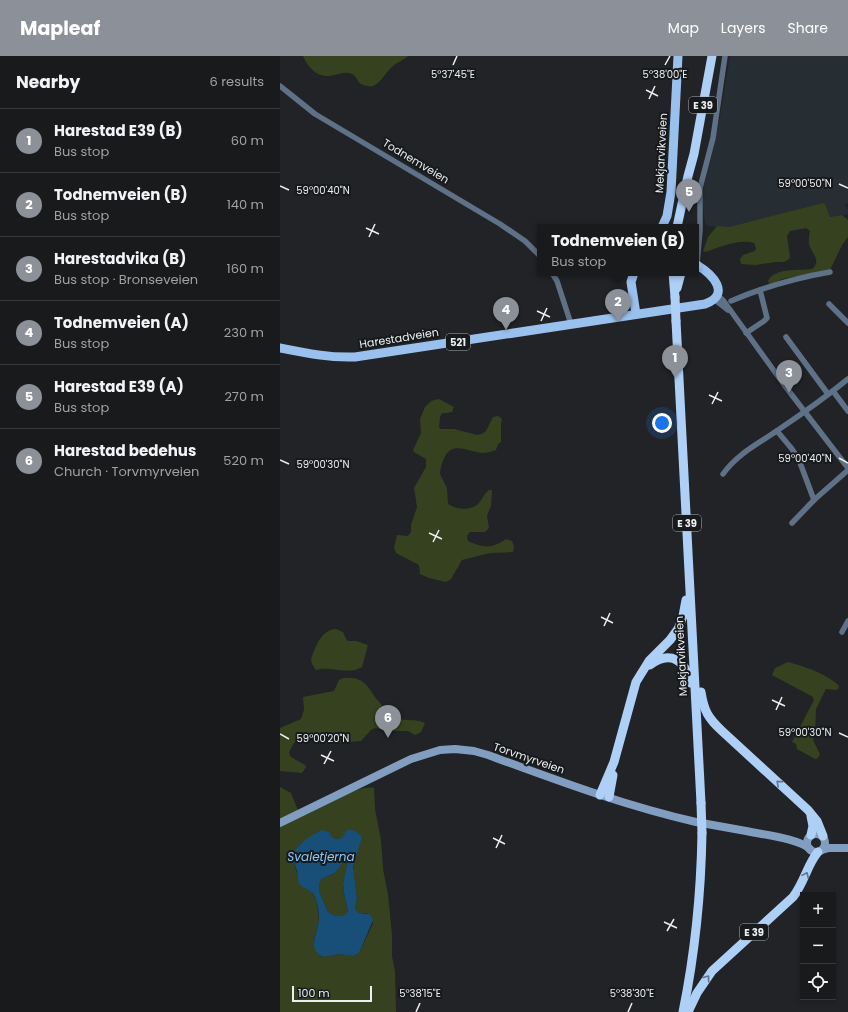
<!DOCTYPE html>
<html lang="en">
<head>
<meta charset="utf-8">
<style>
	:root { --surface:#191a1c; --page:#222325; --text:#f1f3f6; --muted:#9fa1a3; --line:#37383b; --accent:#8c9099 }
	body { margin:0; font-family:Poppins,sans-serif; background:var(--page); color:var(--text) }
	.controls { position:absolute; right:12px; bottom:12px; display:grid; overflow:hidden; border-radius:0px; box-shadow:0 2px 6px #0003 }
	.controls button { width:36px; height:36px; display:grid; place-items:center; padding:0; border:0; border-bottom:1px solid var(--line); background:var(--surface); color:var(--text); font:20px sans-serif }
	.scale { position:absolute; left:12px; bottom:10px; width:80px; box-sizing:border-box; padding-left:4px; border:2px solid #eceeef; border-top:0; font-size:11px; line-height:14px; white-space:nowrap; color:#eceeef; -webkit-text-stroke:3px #171a1c; paint-order:stroke }
	.you { position:absolute; left:382px; top:367px; width:14px; height:14px; margin:-10px; border:3px solid #fff; border-radius:50%; background:#1a73e8; box-shadow:0 0 0 6px #1a73e833 }
	.badge { display:grid; place-items:center; width:26px; height:26px; border-radius:50%; background:var(--accent); color:#fff; font-size:13px; font-weight:700 }
	.pin { position:absolute; translate:-50% -33px; filter:drop-shadow(0 1px 2px #0008) }
	.pin::after { content:''; position:absolute; top:21px; width:14px; height:12px; background:inherit; clip-path:polygon(0 0,100% 0,50% 100%) }
	.popup { position:absolute; left:257px; top:168px; width:162px; height:52px; box-sizing:border-box; display:grid; place-content:center; border-radius:0px; background:var(--surface); filter:drop-shadow(0 1px 3px #0005); font-size:13px; white-space:nowrap; color:var(--muted) }
	.popup b { font-size:15px; color:var(--text) }
	.popup::after { content:''; position:absolute; left:50%; top:100%; margin-left:-8px; border:8px solid transparent; border-top-color:var(--surface) }
	.list { margin:0; padding:0; list-style:none }
	h2 { display:flex; justify-content:space-between; align-items:center; height:52px; margin:0; padding:0 16px; font-size:17px }
	h2 small { font-size:13px; font-weight:400; color:var(--muted) }
	.list li { display:grid; grid-template-columns:26px 1fr auto; gap:12px; align-items:center; box-sizing:border-box; height:64px; padding:0 16px; border-top:1px solid var(--line) }
	.list b { display:block; font-size:15px; white-space:nowrap }
	.list p { margin:0; font-size:13px; white-space:nowrap; color:var(--muted) }
	.list em { font-size:13px; font-style:normal; color:var(--muted) }
	.icon { flex:none; width:22px; height:22px; fill:none; stroke:currentColor; stroke-width:2; stroke-linecap:round; stroke-linejoin:round }
	.map { position:relative; flex:none; width:568px; height:956px; overflow:hidden }
	header { display:flex; align-items:center; gap:24px; box-sizing:border-box; height:56px; padding:0 20px; background:var(--accent); color:#fff }
	header strong { font-size:19px }
	nav { display:flex; gap:22px; margin-inline-start:auto; font-size:14px }
	main { display:flex }
	aside { flex:1; background:var(--surface) }
	.map>svg:first-child { display:block }
	.built { fill:#262e34 }
	.green { fill:#36421f; fill-rule:evenodd }
	.water { fill:#174f78; fill-rule:evenodd }
	.lines { fill:none; stroke-linecap:round; stroke-linejoin:round }
	.minor { stroke:#5f7187; stroke-width:5.5 }
	.secondary { stroke:#819ec0; stroke-width:8 }
	.primary { stroke:#9ac0ed; stroke-width:9 }
	.trunk { stroke:#aecff6; stroke-width:9 }
	.trunk-bridge { stroke:#aecff6; stroke-width:9 }
	.oneway { stroke:#627489 }
	.ticks { fill:none; stroke:#eceeef; stroke-width:1.5 }
	.labels { text-anchor:middle; dominant-baseline:central; stroke-width:4; stroke-linejoin:round; paint-order:stroke }
	.shield { fill:#171a1c; stroke:#acaeb0; stroke-width:1 }
	.shield-label { font-size:10px; font-weight:bold; fill:#eceeef }
	.street-label { font-size:11px; fill:#eceeef; stroke:#171a1c }
	.water-label { font-size:12px; font-style:italic; fill:#8bc8fa; stroke:#171a1c }
	.ticks-label { font-size:10px; text-anchor:middle; fill:#eceeef; stroke:#171a1c; stroke-width:4; stroke-linejoin:round; paint-order:stroke }
</style>
</head>
<body>
<header>
<strong>Mapleaf</strong>
<nav><a>Map</a><a>Layers</a><a>Share</a></nav>
</header>
<main>
<aside>
<h2>Nearby<small>6 results</small></h2>
<ul class="list">
<li><span class="badge">1</span><div><b>Harestad E39 (B)</b><p>Bus stop</p></div><em>60 m</em></li>
<li><span class="badge">2</span><div><b>Todnemveien (B)</b><p>Bus stop</p></div><em>140 m</em></li>
<li><span class="badge">3</span><div><b>Harestadvika (B)</b><p>Bus stop · Bronseveien</p></div><em>160 m</em></li>
<li><span class="badge">4</span><div><b>Todnemveien (A)</b><p>Bus stop</p></div><em>230 m</em></li>
<li><span class="badge">5</span><div><b>Harestad E39 (A)</b><p>Bus stop</p></div><em>270 m</em></li>
<li><span class="badge">6</span><div><b>Harestad bedehus</b><p>Church · Torvmyrveien</p></div><em>520 m</em></li>
</ul>
</aside>
<div class="map">
<svg width="568" height="956" viewBox="0 0 568 956">
	<rect width="100%" height="100%" fill="#212326"/>
	<path class="built" d="M 450,0 L 568,0 L 568,147 L 564,149 L 568,154 L 568,158 L 550,161 L 545,148 L 543,147 L 449,171 L 429,170 L 425,168 L 423,148 L 423,133 L 432,98 L 440,60 Z"/>
	<g class="green">
		<path d="M 23,0 L 128,0 C 123,5 117,6 113,10 C 106,15 102,26 93,30 C 91,31 90,30 87,30 C 75,28 80,22 72,18 C 64,14 56,20 48,20 C 36,21 27,10 23,0 Z"/>
		<path d="M 543,147 L 545,148 L 550,161 L 562,159 L 568,164 L 568,181 L 562,189 L 550,214 L 502,223 L 490,229 L 488,225 C 495,211 519,215 532,213 C 541,205 534,200 530,191 C 528,186 529,180 530,175 L 526,172 L 510,175 L 507,180 L 510,201 L 509,203 L 504,206 L 496,206 L 476,209 L 461,208 L 460,203 L 463,199 L 475,195 L 476,192 L 474,187 C 467,184 450,187 443,190 C 437,191 431,195 425,196 L 423,195 L 428,181 L 437,170 L 449,171 Z"/>
		<path d="M 159,343 L 174,351 L 172,356 L 167,357 L 162,357 L 160,361 L 159,371 L 161,373 L 174,373 L 197,379 L 202,378 L 206,375 L 213,361 L 218,360 L 222,363 L 221,368 L 221,386 L 218,388 L 216,394 C 212,395 207,397 203,397 C 189,396 172,384 164,402 C 162,407 160,413 160,418 L 167,432 L 168,448 C 176,454 192,455 199,447 C 203,442 204,438 209,434 L 212,434 L 211,450 L 207,460 L 209,472 L 205,476 L 190,476 L 187,480 L 188,485 C 203,492 212,493 226,483 L 232,485 L 234,490 L 233,496 L 210,497 L 182,504 L 171,523 L 166,526 L 149,522 L 140,518 L 139,509 L 116,497 L 114,492 L 117,479 L 128,480 L 131,476 L 131,469 L 137,451 L 134,432 L 146,411 L 146,403 L 134,396 L 133,394 L 141,377 L 140,363 L 145,351 L 151,345 Z"/>
		<path d="M 56,573 L 63,576 L 66,583 L 68,585 L 76,585 L 88,589 L 82,611 C 67,620 51,609 36,614 L 32,608 L 31,603 C 36,590 41,574 56,573 Z"/>
		<path d="M 508,606 C 523,610 548,618 559,630 L 558,633 L 556,634 L 546,633 L 536,653 L 535,679 L 533,684 L 540,698 L 538,702 L 535,703 L 517,693 L 516,688 L 512,686 L 533,646 L 534,644 L 533,641 L 492,619 L 495,612 Z"/>
		<path d="M 63,622 C 88,619 88,635 101,648 C 105,653 112,658 118,662 C 126,666 136,662 145,667 L 141,676 L 135,679 L 128,675 L 113,675 L 95,672 L 91,674 L 81,685 L 47,688 L 26,678 C 17,682 12,688 9,697 L 11,701 L 25,709 L 26,711 L 22,717 L 0,715 L 0,672 L 21,663 L 24,654 L 23,641 L 54,635 L 59,624 Z"/>
		<path d="M 0,731 L 11,737 L 19,757 C 33,751 82,728 94,732 L 95,753 L 101,784 L 103,813 L 108,839 L 112,879 L 112,900 L 115,916 L 116,956 L 0,956 ZM 40,775 L 55,783 L 62,782 L 64,780 L 75,803 L 73,814 L 77,843 L 75,853 L 79,857 L 87,857 L 93,867 L 79,897 L 73,900 L 60,898 L 43,901 L 40,900 L 34,886 L 35,878 L 39,867 L 37,846 L 31,834 L 20,828 L 19,826 L 14,806 L 19,789 Z"/>
		<path d="M 64,805 L 67,806 L 67,809 L 63,827 L 64,837 L 68,855 L 65,859 L 55,860 L 48,856 L 39,835 L 39,830 L 41,823 L 55,817 Z"/>
	</g>
	<path class="water" d="M 42,774 L 49,776 L 51,780 L 55,783 L 62,782 C 64,780 64,777 66,775 C 71,771 79,777 82,781 L 73,811 L 77,843 L 75,853 L 79,857 L 89,858 L 92,862 L 93,864 L 79,897 L 73,900 L 60,898 L 43,901 C 25,892 40,873 39,862 C 39,854 37,838 29,834 C 26,832 21,831 19,827 C 17,823 18,817 16,812 C 15,809 14,806 13,803 C 12,790 32,779 42,774 ZM 64,805 L 67,806 L 67,809 L 63,827 L 64,837 L 68,855 L 65,859 L 55,860 L 48,856 L 39,835 L 39,830 L 41,823 L 55,817 Z"/>
	<g class="lines">
		<g class="minor">
			<path d="M 0,30 L 35,58 L 220,168 L 245,185 L 260,200"/>
			<path d="M 417,209 L 420,174 L 420,132 L 433,82 L 445,0"/>
			<path d="M 272,217 L 277,225 L 291,268"/>
			<path d="M 437,239 L 443,244 L 505,330 L 568,412"/>
			<path d="M 434,243 L 448,254"/>
			<path d="M 451,245 C 484,231 515,222 550,216"/>
			<path d="M 549,248 L 568,267"/>
			<path d="M 466,277 L 484,265 L 487,262 L 480,234"/>
			<path d="M 506,281 L 548,338"/>
			<path d="M 553,335 L 568,355"/>
			<path d="M 497,375 L 512,393 L 519,404 L 534,444"/>
			<path d="M 443,418 C 457,398 478,388 498,374 C 522,358 546,341 568,323"/>
			<path d="M 512,467 L 534,444 L 568,414"/>
			<path d="M 562,576 L 568,565"/>
		</g>
		<g class="secondary">
			<path d="M 0,767 L 131,703 L 160,694 L 175,693 L 194,695 L 208,699 C 276,724 345,750 416,766 C 432,769 449,772 466,775 C 483,779 518,782 530,793"/>
			<circle cx="536" cy="787" r="9"/>
			<path d="M 542,794 L 549,792 L 568,792"/>
		</g>
		<g class="primary">
			<path d="M 382,171 L 387,160 L 391,136 L 398,0"/>
			<path d="M 354,217 L 351,226 L 356,258"/>
			<path d="M 0,292 C 25,297 49,302 75,301 L 425,248 C 452,238 432,218 417,209"/>
		</g>
		<g class="trunk">
			<path d="M 397,171 L 408,120 L 414,98 L 432,0"/>
			<path d="M 416,209 L 417,209"/>
			<path d="M 393,217 L 395,241"/>
			<path d="M 397,232 L 401,217"/>
			<path d="M 396,265 L 421,747"/>
			<path d="M 370,609 C 390,594 406,604 410,627"/>
			<path d="M 421,636 C 424,655 428,662 442,675 L 528,754 L 537,765 L 543,780"/>
			<path d="M 320,739 L 334,706 L 356,626 L 369,605 L 390,584 L 398,573 L 403,560 L 406,544"/>
			<path d="M 329,741 L 333,719"/>
			<path d="M 531,760 L 533,770 L 531,779"/>
			<path d="M 403,956 C 415,897 421,838 422,777"/>
			<path d="M 408,956 L 417,937 L 432,915 L 513,841 C 524,827 528,807 538,796"/>
		</g>
		<g class="trunk-bridge">
			<path d="M 395,241 L 396,265"/>
			<path d="M 421,747 L 422,777"/>
		</g>
	</g>
	<defs><path id="oneway-chevron" d="M-2-3.5L2.5 0L-2 3.5" fill="none" stroke-width="1.6" stroke-linecap="round" stroke-linejoin="round"/></defs>
	<g class="oneway">
		<use href="#oneway-chevron" transform="translate(499 727) rotate(-138)"/>
		<use href="#oneway-chevron" transform="translate(526 819) rotate(-66)"/>
		<use href="#oneway-chevron" transform="translate(427 922) rotate(-54)"/>
	</g>
	<path class="ticks" d="M 173,9 L 177,0M 385,9 L 390,0M 366,34 L 378,40M 369,43 L 375,30M 559,128 L 568,132M 0,130 L 9,134M 86,172 L 99,178M 89,181 L 95,168M 257,255 L 270,261M 261,265 L 267,252M 429,339 L 442,345M 432,348 L 438,336M 559,402 L 568,407M 0,404 L 9,408M 149,477 L 162,483M 153,486 L 159,474M 321,561 L 333,567M 324,570 L 330,557M 492,644 L 505,650M 496,654 L 502,641M 559,677 L 568,681M 0,678 L 9,683M 41,699 L 54,705M 44,708 L 51,695M 213,782 L 225,788M 216,792 L 222,779M 384,866 L 397,872M 387,875 L 394,863M 136,956 L 140,947M 348,956 L 352,947"/>
	<g class="labels">
		<g class="shield">
			<rect x="409" y="41" width="28" height="16" rx="3"/>
			<rect x="166" y="278" width="24" height="16" rx="3"/>
			<rect x="393" y="459" width="28" height="16" rx="3"/>
			<rect x="460" y="868" width="28" height="16" rx="3"/>
		</g>
		<g class="shield-label">
			<text x="423" y="49">E 39</text>
			<text x="178" y="286">521</text>
			<text x="407" y="467">E 39</text>
			<text x="474" y="876">E 39</text>
		</g>
		<g class="street-label">
			<text transform="translate(381 97) rotate(-87)">Mekjarvikveien</text>
			<text transform="translate(136 105) rotate(31)">Todnemveien</text>
			<text transform="translate(119 282) rotate(-9)">Harestadveien</text>
			<text transform="translate(401 600) rotate(-93)">Mekjarvikveien</text>
			<text transform="translate(249 702) rotate(19)">Torvmyrveien</text>
		</g>
		<g class="water-label">
			<text x="41" y="800">Svaletjerna</text>
		</g>
	</g>
	<g class="ticks-label">
		<text x="173" y="22">5°37'45"E</text>
		<text x="385" y="22">5°38'00"E</text>
		<text x="525" y="131">59°00'50"N</text>
		<text x="43" y="138">59°00'40"N</text>
		<text x="525" y="406">59°00'40"N</text>
		<text x="43" y="412">59°00'30"N</text>
		<text x="525" y="680">59°00'30"N</text>
		<text x="43" y="686">59°00'20"N</text>
		<text x="140" y="941">5°38'15"E</text>
		<text x="352" y="941">5°38'30"E</text>
	</g>
</svg>
<div class="controls">
<button>+</button>
<button>−</button>
<button><svg class="icon" aria-label="locate" viewBox="0 0 24 24"><circle cx="12" cy="12" r="6"/><path d="M12 2v4M12 18v4M2 12h4M18 12h4"/></svg></button>
</div>
<div class="scale">100 m</div>
<div class="you"></div>
<div class="pin badge" style="left:395px;top:322px">1</div>
<div class="pin badge" style="left:338px;top:266px">2</div>
<div class="popup"><b>Todnemveien (B)</b>Bus stop</div>
<div class="pin badge" style="left:509px;top:337px">3</div>
<div class="pin badge" style="left:226px;top:274px">4</div>
<div class="pin badge" style="left:409px;top:156px">5</div>
<div class="pin badge" style="left:108px;top:682px">6</div>
</div>
</main>
</body>
</html>
